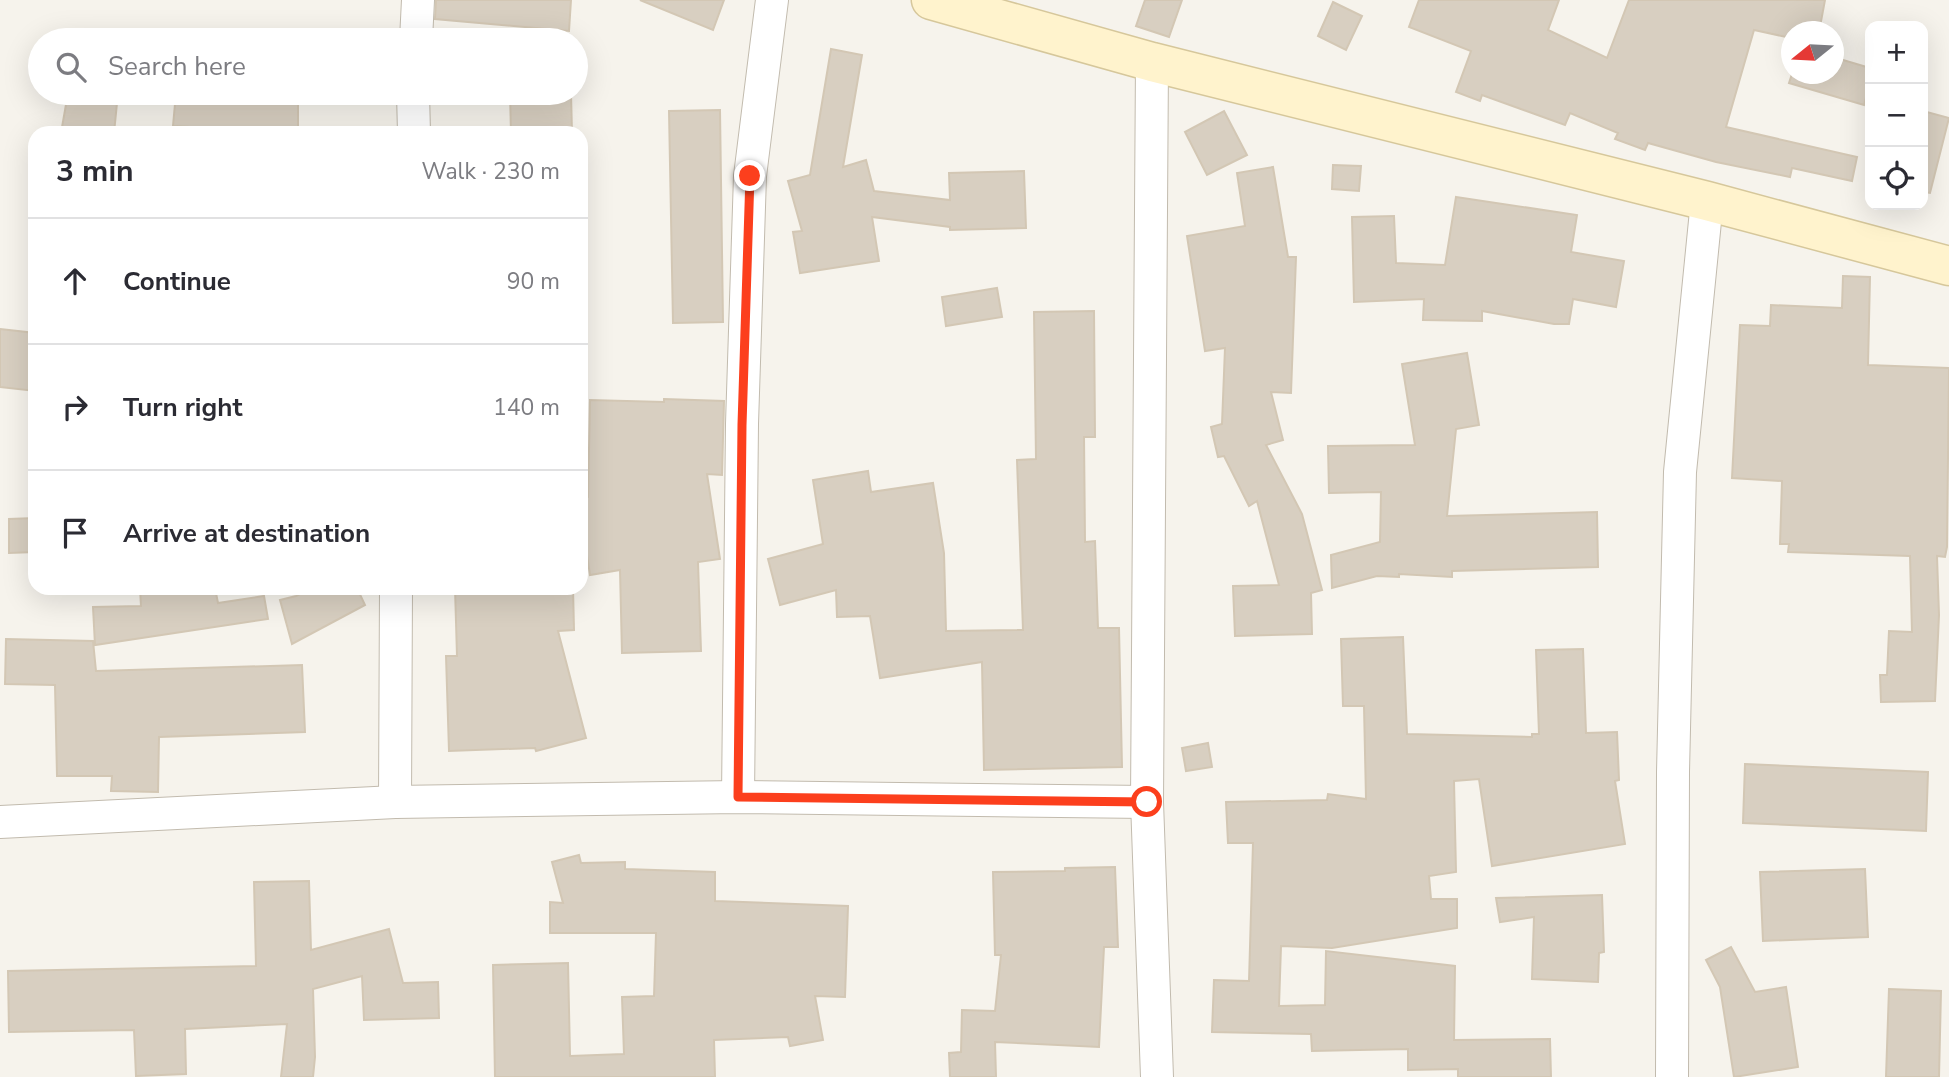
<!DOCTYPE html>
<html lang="en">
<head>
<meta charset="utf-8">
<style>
	:root { --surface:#fff; --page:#f2f2f3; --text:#2b2b33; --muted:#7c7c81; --line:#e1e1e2 }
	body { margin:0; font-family:"Nunito Sans",sans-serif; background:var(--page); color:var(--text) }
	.controls { position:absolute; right:21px; top:21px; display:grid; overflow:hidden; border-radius:14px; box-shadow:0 7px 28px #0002 }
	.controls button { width:63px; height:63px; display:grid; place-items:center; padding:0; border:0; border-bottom:2px solid var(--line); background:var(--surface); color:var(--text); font:35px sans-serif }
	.compass { position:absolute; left:1781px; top:21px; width:63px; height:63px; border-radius:50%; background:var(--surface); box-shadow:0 7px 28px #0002; rotate:252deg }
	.stop { position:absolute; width:21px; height:21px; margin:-16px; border:5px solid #fc3f1d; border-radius:50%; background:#fff }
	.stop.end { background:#fc3f1d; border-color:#fff; box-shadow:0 2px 7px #0008 }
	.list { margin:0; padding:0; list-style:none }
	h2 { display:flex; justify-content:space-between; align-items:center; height:91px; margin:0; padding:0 28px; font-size:30px }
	h2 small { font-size:23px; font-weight:400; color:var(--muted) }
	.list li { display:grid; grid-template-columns:46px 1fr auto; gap:21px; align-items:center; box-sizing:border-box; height:126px; padding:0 28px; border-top:2px solid var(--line) }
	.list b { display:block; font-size:26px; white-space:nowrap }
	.list em { font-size:23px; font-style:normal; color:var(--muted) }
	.icon { flex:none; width:38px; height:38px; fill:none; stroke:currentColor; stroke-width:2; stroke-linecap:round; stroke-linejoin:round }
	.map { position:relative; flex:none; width:1949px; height:1077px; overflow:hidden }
	.search { position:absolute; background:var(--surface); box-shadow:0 7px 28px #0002; left:28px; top:28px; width:560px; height:77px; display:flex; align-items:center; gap:18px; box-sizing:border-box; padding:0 24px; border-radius:38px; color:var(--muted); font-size:26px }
	.panel { position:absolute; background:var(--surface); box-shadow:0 7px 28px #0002; left:28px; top:126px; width:560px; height:469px; border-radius:21px }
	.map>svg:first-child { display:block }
	.building { fill:#d8cfc1; stroke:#d3c7b4; stroke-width:2 }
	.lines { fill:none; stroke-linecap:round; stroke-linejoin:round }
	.street-casing { stroke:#c2bbae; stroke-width:34 }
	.secondary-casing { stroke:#d6c79b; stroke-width:41 }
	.street { stroke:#fff; stroke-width:32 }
	.secondary { stroke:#fff3cd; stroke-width:38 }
	.route { stroke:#fc3f1d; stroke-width:9 }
</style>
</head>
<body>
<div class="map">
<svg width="1949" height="1077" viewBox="0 0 1949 1077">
	<rect width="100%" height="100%" fill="#f6f3ec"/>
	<g class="building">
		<path d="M 436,0 L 571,0 L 569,31 L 435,19 Z"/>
		<path d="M 640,0 L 724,0 L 713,30 Z"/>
		<path d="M 1145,0 L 1182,0 L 1169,37 L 1136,26 Z"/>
		<path d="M 1419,0 L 1559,0 L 1548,30 L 1607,58 L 1629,0 L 1825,0 L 1819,32 L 1791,32 L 1791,38 L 1754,30 L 1726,127 L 1857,157 L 1852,181 L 1792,168 L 1790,177 L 1716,162 L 1648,143 L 1645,150 L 1615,139 L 1618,133 L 1570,113 L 1565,125 L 1482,95 L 1480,101 L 1456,92 L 1471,51 L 1409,27 Z"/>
		<path d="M 1333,2 L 1362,16 L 1346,50 L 1318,36 Z"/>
		<path d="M 831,49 L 862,55 L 843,167 L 866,160 L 874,191 L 950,200 L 949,173 L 1024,171 L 1026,228 L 950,230 L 950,227 L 872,217 L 879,261 L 800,273 L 793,232 L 802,231 L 788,181 L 810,175 Z"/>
		<path d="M 1833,57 L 1870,68 L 1870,82 L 1864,105 L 1789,83 L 1792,74 L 1833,74 Z"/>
		<path d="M 68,93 L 118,93 L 114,133 L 61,133 Z"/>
		<path d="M 176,93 L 298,93 L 298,127 L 223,127 L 223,129 L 173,126 Z"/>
		<path d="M 510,93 L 571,93 L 572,133 L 511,133 Z"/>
		<path d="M 720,110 L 723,322 L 673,323 L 669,111 Z"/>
		<path d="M 1224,111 L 1247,155 L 1207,175 L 1185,132 Z"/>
		<path d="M 1923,111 L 1949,118 L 1930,193 L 1923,192 Z"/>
		<path d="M 1333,165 L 1361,166 L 1359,191 L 1332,189 Z"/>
		<path d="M 1273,167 L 1288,257 L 1296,257 L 1291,393 L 1271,392 L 1283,440 L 1266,445 L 1302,514 L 1322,590 L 1311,593 L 1312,634 L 1235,636 L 1233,586 L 1279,585 L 1257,501 L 1249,506 L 1224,456 L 1218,457 L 1211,427 L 1222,424 L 1225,348 L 1205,351 L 1187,236 L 1245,226 L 1237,173 Z"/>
		<path d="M 1456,197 L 1577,215 L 1571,252 L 1624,261 L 1616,307 L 1573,299 L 1569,324 L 1554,324 L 1482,311 L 1482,321 L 1423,320 L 1424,299 L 1354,302 L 1352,217 L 1394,216 L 1396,263 L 1445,265 Z"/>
		<path d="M 1843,276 L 1870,277 L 1868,365 L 1949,368 L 1947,547 L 1945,557 L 1937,556 L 1939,615 L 1935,701 L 1881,702 L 1880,675 L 1887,675 L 1889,631 L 1912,632 L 1910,556 L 1788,552 L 1789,544 L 1780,544 L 1782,481 L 1732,478 L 1740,325 L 1770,326 L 1771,305 L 1842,308 Z"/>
		<path d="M 997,288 L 1002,317 L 946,326 L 942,297 Z"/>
		<path d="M 1094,311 L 1095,437 L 1084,437 L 1085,542 L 1095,541 L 1098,628 L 1119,628 L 1122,767 L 984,770 L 982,662 L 880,678 L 870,616 L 837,617 L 836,590 L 780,605 L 768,559 L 823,544 L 813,480 L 868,471 L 871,492 L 933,483 L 944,553 L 946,631 L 1023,630 L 1017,460 L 1036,459 L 1034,312 Z"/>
		<path d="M 0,329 L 35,333 L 35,391 L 0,387 Z"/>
		<path d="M 1467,353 L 1479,425 L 1456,429 L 1447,516 L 1597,512 L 1598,567 L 1452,571 L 1452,577 L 1399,574 L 1399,577 L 1377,576 L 1332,588 L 1331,555 L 1380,542 L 1381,492 L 1329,493 L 1328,446 L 1415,445 L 1402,364 Z"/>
		<path d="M 664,399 L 724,401 L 722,475 L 707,474 L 720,559 L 698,562 L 701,651 L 622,653 L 620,570 L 590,575 L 581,516 L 581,498 L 588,497 L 590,400 L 664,402 Z"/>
		<path d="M 35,518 L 35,552 L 9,553 L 9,519 Z"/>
		<path d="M 140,588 L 215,588 L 218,603 L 264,596 L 268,619 L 95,645 L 93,607 L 141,606 Z"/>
		<path d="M 311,588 L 357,588 L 365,605 L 292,644 L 280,600 L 296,596 Z"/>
		<path d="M 455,588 L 573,588 L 574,630 L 558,631 L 586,738 L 536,751 L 535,748 L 449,751 L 446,656 L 457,656 Z"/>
		<path d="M 1403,637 L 1407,734 L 1532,737 L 1532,734 L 1539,734 L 1536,650 L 1583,649 L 1586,733 L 1617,732 L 1619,780 L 1615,781 L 1625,844 L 1492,866 L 1479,779 L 1454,781 L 1456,872 L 1429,876 L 1431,899 L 1457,899 L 1457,928 L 1332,948 L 1281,946 L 1279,1006 L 1325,1005 L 1326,951 L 1455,966 L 1454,1040 L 1550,1039 L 1551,1077 L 1458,1077 L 1458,1069 L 1408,1070 L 1408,1049 L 1312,1051 L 1311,1034 L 1212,1032 L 1214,980 L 1249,981 L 1253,843 L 1228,843 L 1226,802 L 1327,800 L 1328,794 L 1366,799 L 1364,706 L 1343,706 L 1341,639 Z"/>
		<path d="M 6,639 L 93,641 L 96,671 L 302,665 L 305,732 L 159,737 L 158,792 L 111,791 L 112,776 L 57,776 L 55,685 L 5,684 Z"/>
		<path d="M 1208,743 L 1212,767 L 1186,771 L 1182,748 Z"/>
		<path d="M 1745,764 L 1928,772 L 1926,831 L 1743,823 Z"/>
		<path d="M 579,855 L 581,863 L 625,862 L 625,869 L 715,872 L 715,901 L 848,906 L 845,997 L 815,996 L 823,1040 L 790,1046 L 788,1037 L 714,1040 L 715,1077 L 495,1077 L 493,965 L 568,963 L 570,1056 L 624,1054 L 622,997 L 654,996 L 656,933 L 550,933 L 550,902 L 563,903 L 552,862 Z"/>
		<path d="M 1115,867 L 1118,947 L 1104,947 L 1099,1047 L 995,1042 L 996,1077 L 950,1077 L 949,1053 L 961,1052 L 962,1010 L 995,1011 L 1001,955 L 995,955 L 993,872 L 1065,871 L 1065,868 Z"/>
		<path d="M 1865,869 L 1868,937 L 1763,941 L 1760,872 Z"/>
		<path d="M 309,881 L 311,950 L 389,929 L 403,983 L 438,982 L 439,1018 L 364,1020 L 362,976 L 313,989 L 315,1057 L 313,1077 L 281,1077 L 287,1024 L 185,1029 L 186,1074 L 136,1076 L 134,1030 L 9,1032 L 8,971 L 256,966 L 254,882 Z"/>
		<path d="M 1602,895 L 1604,952 L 1599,953 L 1598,982 L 1532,979 L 1534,917 L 1500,922 L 1496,898 Z"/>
		<path d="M 1731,947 L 1755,992 L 1786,987 L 1798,1067 L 1734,1077 L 1720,987 L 1706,960 Z"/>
		<path d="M 1889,989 L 1941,991 L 1939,1077 L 1886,1077 Z"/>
	</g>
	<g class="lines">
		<g class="street-casing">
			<g id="street">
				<path d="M 416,40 L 418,0"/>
				<path d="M 1152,62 L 1147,802 L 1157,1077"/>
				<path d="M 413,93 L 414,133"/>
				<path d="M 738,797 L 742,424 L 750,176 L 772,0"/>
				<path d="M 395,802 L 396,588"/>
				<path d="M 0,822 L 395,802 L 738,797 L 1147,802"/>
				<path d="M 1672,1077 L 1673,772 L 1680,472 L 1707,201"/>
			</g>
		</g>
		<g class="secondary-casing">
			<path id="secondary" d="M 931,0 L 1152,62 L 1707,201 L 1949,266"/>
		</g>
		<use href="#street" class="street"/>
		<use href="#secondary" class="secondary"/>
	</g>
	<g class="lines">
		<path class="route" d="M 750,176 L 742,425 L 738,797 L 1147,802"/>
	</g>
</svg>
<div class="controls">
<button>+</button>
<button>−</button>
<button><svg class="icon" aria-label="locate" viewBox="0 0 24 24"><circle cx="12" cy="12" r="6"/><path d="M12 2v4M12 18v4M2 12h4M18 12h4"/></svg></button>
</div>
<svg class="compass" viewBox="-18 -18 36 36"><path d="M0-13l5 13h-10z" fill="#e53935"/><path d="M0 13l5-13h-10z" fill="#7c7c81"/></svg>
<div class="stop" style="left:1147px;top:802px"></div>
<div class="stop end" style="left:750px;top:176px"></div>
<div class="search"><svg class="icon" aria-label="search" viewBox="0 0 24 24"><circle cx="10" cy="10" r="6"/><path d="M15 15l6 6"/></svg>Search here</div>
<section class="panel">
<h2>3 min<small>Walk · 230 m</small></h2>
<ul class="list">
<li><svg class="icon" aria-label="ahead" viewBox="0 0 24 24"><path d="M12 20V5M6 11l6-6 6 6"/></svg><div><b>Continue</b></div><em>90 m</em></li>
<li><svg class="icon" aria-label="right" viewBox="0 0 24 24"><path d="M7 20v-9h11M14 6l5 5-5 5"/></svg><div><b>Turn right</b></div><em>140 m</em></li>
<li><svg class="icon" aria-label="arrive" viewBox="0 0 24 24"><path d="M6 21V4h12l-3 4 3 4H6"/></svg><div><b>Arrive at destination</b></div></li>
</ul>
</section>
</div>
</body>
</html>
